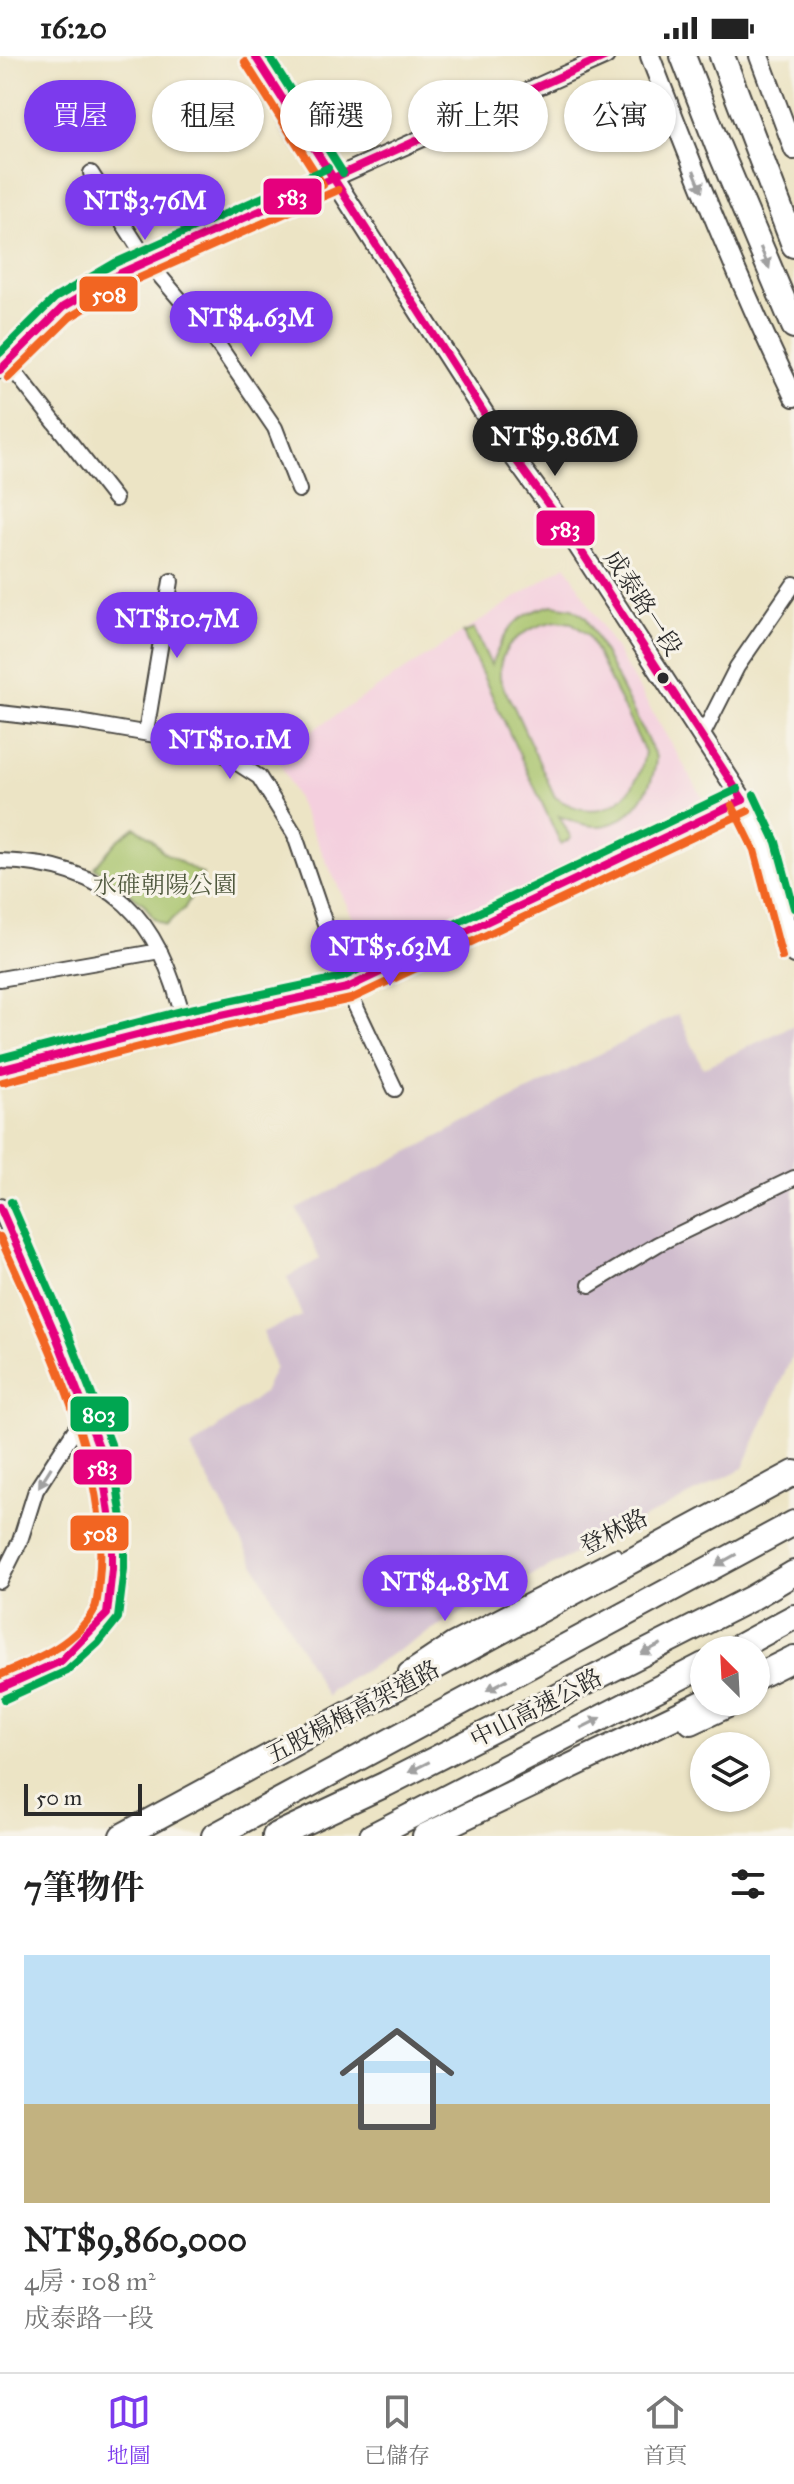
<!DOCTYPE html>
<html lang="zh-TW">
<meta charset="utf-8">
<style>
body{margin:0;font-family:"IM FELL Great Primer","Noto Serif TC",serif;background:#f2f2f2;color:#222;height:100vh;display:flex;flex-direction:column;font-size:30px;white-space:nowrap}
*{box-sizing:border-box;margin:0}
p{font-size:26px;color:#767676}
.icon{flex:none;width:44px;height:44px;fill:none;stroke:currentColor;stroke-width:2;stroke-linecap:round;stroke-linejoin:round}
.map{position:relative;height:1780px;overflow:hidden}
.sheet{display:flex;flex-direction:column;background:#fff;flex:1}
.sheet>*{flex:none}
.top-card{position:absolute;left:24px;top:24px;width:746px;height:72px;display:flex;gap:16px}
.needle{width:52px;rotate:336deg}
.buttons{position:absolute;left:690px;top:1580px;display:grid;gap:16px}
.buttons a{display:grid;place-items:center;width:80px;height:80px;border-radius:50%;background:#fff;box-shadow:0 2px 6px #0004;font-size:40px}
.scale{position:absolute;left:24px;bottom:20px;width:118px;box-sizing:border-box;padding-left:8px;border:4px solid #2b2b2b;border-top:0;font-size:22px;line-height:28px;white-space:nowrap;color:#2b2b2b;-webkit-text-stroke:6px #f7f3e8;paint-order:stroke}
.price{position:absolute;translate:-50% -68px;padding:0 18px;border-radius:28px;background:#7c3aed;color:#fff;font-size:26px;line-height:52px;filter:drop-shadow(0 2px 4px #0008)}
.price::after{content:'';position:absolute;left:50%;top:48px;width:24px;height:18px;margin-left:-12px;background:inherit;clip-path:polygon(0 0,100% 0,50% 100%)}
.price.active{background:#222;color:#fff}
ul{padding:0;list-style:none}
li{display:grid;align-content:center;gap:16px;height:424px;padding:0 24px}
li+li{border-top:2px solid #e0e0e0}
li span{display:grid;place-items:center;height:248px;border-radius:0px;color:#555}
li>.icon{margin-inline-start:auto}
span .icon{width:144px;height:144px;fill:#fffc;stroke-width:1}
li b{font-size:34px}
h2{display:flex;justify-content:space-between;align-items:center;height:96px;padding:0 24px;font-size:34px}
.chip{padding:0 28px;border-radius:36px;background:#fff;box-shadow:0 2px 6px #0004;font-size:28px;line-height:72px}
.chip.active{background:#7c3aed;color:#fff}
.status{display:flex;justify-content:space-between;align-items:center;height:56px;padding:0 40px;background:#fff;direction:ltr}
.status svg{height:22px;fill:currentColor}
.tab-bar{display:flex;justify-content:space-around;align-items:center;height:112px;border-top:2px solid #e0e0e0;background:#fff;font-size:22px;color:#767676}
.tab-bar a{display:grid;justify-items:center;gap:4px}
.tab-bar .active{color:#7c3aed}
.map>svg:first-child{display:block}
.built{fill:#f4cfde}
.industrial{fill:#d0bdce}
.green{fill:#a7c36a;stroke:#69774a;stroke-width:2;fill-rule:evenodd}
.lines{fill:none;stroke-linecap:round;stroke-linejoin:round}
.minor-casing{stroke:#484742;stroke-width:18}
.tertiary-casing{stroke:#484742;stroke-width:20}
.secondary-casing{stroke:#484742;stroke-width:22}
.motorway-casing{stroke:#484742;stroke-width:28}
.minor{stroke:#fff;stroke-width:14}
.tertiary{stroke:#fff;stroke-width:16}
.secondary{stroke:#fff;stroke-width:18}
.motorway{stroke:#fff;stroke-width:24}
.bus-1-casing{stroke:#f7f3e8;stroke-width:14}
.bus-2-casing{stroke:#f7f3e8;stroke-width:14}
.bus-3-casing{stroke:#f7f3e8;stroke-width:14}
.bus-1{stroke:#e5007d;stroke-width:8}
.bus-2{stroke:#f26522;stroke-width:8}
.bus-3{stroke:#00a651;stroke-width:8}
.oneway{fill:#a0a0a0}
.bus-dot{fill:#2b2b2b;stroke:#f7f3e8;stroke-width:3}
.labels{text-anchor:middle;stroke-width:6;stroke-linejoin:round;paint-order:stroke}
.street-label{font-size:24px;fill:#2b2b2b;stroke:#f7f3e8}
.park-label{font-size:24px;fill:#50593e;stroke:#f7f3e8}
.line-badge{stroke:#f7f3e8;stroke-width:3}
.badge-label{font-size:22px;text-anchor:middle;font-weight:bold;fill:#fff}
</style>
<div class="status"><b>16:20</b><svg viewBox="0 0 49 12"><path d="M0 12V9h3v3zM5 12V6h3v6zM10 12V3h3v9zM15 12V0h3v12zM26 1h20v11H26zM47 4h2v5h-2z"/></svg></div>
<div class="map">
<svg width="794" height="1780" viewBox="0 0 794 1780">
<rect width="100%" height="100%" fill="#f7f3e8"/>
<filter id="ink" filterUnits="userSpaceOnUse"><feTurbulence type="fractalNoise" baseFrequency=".0125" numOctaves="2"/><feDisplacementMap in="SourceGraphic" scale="16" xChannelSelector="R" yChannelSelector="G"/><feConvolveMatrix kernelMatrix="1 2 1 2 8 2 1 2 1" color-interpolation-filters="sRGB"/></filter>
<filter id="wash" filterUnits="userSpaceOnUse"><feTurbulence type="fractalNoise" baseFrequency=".006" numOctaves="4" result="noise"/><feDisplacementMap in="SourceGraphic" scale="32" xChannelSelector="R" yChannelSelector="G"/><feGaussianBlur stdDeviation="1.8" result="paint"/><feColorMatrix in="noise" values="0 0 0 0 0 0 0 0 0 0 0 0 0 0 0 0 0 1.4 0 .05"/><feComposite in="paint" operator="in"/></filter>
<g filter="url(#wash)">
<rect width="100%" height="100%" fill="#ece4c5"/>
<path class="built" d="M566 509 710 754 472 860 374 907 276 698Z"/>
<path class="industrial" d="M678 958 703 1012 794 969V1296L743 1412 482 1545 331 1634 327 1641 191 1392 263 1337 275 1311 263 1276 302 1260 287 1221 320 1203 297 1153Z"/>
<g class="green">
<path d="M553 549 572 552 586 561 656 701C655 731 630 771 595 770 583 770 570 764 559 760L571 782 561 788 463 577 474 573 491 609C506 574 513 559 553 549ZM557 565 572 567 588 579 645 696C637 745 599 771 555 741 541 711 527 680 513 649 509 641 501 630 500 621 497 587 529 570 557 565Z"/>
<path d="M135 771 151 782 163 796 203 819 184 853 166 869 154 863 144 848 94 811 117 785Z"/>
</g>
</g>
<g filter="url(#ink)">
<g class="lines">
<defs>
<g id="minor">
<path d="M91 117 148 206 217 287 275 372 299 434"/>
<path d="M8 307 115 443"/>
<path d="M0 657 79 666 208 688 259 721 294 777 347 932 395 1033"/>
<path d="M146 676 171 525"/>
<path d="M701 682 737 611 794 528"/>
<path d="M0 805C111 808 161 862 184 967"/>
<path d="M0 923 160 895"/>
<path d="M0 1014 184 967 347 932 743 744"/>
<path d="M590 1229 658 1188 794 1122"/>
<path d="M0 1525 20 1485 36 1434 87 1355"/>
<path d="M406 1615 451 1585 616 1500"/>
</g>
<g id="tertiary">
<path d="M0 314 63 251 121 217 606 0"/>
<path d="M0 1151 54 1275 99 1391 112 1477V1513L107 1558 89 1579 61 1605 0 1632"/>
</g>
<g id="secondary">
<path d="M255 0 500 382 574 484 743 744 765 790 794 898"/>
<path d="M650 0C694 115 740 230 794 341"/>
<path d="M759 0 794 94"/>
</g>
<g id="motorway">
<path d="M683 0 717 88 794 270"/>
<path d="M722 0 794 189"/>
<path d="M733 1594 794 1561"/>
<path d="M756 1621 794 1602"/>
<path d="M691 1666 734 1646"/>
<path d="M122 1780 794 1417"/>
<path d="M214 1780 794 1467"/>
<path d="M275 1780 386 1728 750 1543 794 1517"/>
<path d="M372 1780 704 1609"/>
<path d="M425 1780 705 1646"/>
</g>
</defs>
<use href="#minor" class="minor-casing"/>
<use href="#tertiary" class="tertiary-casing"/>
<use href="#secondary" class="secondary-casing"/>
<use href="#motorway" class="motorway-casing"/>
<use href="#minor" class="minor"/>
<use href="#tertiary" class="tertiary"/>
<use href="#secondary" class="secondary"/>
<use href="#motorway" class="motorway"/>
<defs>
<g id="bus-1">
<path d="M255 0 500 382 574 484 743 744"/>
<path d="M0 314 63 251 121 217 606 0"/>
<path d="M0 1014 184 967 347 932 743 744"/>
<path d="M0 1151 54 1275 99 1391 112 1477V1513L107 1558 61 1605 0 1632"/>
</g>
<g id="bus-2">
<path d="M245 6 323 129"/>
<path d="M8 322 70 261 126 228 338 134"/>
<path d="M732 749 754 794 782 901"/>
<path d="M3 1026 187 979 351 943 748 755"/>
<path d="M0 1181C45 1284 111 1409 99 1524 98 1533 98 1547 94 1554 75 1589 34 1604 0 1619"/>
</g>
<g id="bus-3">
<path d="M269 0 343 117"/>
<path d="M0 297 55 242 115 207 328 112"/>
<path d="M754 739 776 786 794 852"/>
<path d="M0 1002 181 955 343 921 738 733"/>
<path d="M5 1643 67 1615 98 1587 118 1562 124 1513V1476L111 1388 65 1270 11 1146"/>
</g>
</defs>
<use href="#bus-1" class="bus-1-casing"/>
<use href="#bus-2" class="bus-2-casing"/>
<use href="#bus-3" class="bus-3-casing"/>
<use href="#bus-1" class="bus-1"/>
<use href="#bus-2" class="bus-2"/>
<use href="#bus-3" class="bus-3"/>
</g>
<defs><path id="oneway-solid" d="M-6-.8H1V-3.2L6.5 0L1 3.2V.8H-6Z" transform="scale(2)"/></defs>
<g class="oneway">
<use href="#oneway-solid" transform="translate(698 125) rotate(68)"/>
<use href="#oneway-solid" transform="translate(765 202) rotate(67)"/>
<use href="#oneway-solid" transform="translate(45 1421) rotate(122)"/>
<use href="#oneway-solid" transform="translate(726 1504) rotate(151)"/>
<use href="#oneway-solid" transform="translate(651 1593) rotate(153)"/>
<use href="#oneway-solid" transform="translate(497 1629) rotate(152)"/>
<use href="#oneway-solid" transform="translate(591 1667) rotate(-27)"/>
<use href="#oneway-solid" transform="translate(419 1711) rotate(153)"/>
</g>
</g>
<circle class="bus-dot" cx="663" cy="622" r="7"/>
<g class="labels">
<g class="street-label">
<text transform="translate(643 547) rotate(57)" y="8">成泰路一段</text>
<text transform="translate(614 1476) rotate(-27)" y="8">登林路</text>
<text transform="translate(536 1652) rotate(-27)" y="8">中山高速公路</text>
<text transform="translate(353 1656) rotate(-28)" y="8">五股楊梅高架道路</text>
</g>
<g class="park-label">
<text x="165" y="837">水碓朝陽公園</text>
</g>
</g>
<g class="line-badge">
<rect x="262" y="121" width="61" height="39" rx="8" fill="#e5007d"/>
<rect x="78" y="219" width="61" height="38" rx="8" fill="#f26522"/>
<rect x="535" y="453" width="61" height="38" rx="8" fill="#e5007d"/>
<rect x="69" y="1339" width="61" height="38" rx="8" fill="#00a651"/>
<rect x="72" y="1392" width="61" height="38" rx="8" fill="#e5007d"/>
<rect x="69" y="1458" width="61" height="38" rx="8" fill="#f26522"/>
</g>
<g class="badge-label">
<text x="292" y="148">583</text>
<text x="109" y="246">508</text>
<text x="565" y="480">583</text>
<text x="99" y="1366">803</text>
<text x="102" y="1419">583</text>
<text x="100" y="1485">508</text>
</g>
</svg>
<div class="buttons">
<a><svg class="needle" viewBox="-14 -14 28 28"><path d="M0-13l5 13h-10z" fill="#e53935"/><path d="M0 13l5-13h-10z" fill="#767676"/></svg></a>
<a><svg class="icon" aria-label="layers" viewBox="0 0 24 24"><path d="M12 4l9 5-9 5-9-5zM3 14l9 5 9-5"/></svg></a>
</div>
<div class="scale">50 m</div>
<b class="price" style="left:145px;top:186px">NT$3.76M</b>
<b class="price" style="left:251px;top:303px">NT$4.63M</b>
<b class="price active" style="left:555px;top:422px">NT$9.86M</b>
<b class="price" style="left:177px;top:604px">NT$10.7M</b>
<b class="price" style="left:230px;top:725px">NT$10.1M</b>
<b class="price" style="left:390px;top:932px">NT$5.63M</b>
<b class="price" style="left:445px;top:1567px">NT$4.85M</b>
<div class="top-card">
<a class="chip active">買屋</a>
<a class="chip">租屋</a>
<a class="chip">篩選</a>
<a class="chip">新上架</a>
<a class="chip">公寓</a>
</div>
</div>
<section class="sheet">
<h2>7筆物件<svg class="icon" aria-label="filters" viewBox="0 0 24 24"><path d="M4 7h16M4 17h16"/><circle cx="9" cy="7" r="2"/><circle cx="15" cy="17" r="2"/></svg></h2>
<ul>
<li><span style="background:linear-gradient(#bfe0f5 60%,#c2b280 0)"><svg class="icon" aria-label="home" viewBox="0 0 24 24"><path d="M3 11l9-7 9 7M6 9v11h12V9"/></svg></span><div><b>NT$9,860,000</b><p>4房 · 108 m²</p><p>成泰路一段</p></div></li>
</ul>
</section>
<nav class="tab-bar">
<a class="active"><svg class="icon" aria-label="map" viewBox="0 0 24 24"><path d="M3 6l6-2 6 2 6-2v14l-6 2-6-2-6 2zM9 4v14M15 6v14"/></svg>地圖</a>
<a><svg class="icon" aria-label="saved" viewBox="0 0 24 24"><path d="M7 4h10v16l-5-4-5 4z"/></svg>已儲存</a>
<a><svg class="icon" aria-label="home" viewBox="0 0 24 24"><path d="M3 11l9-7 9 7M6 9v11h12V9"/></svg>首頁</a>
</nav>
